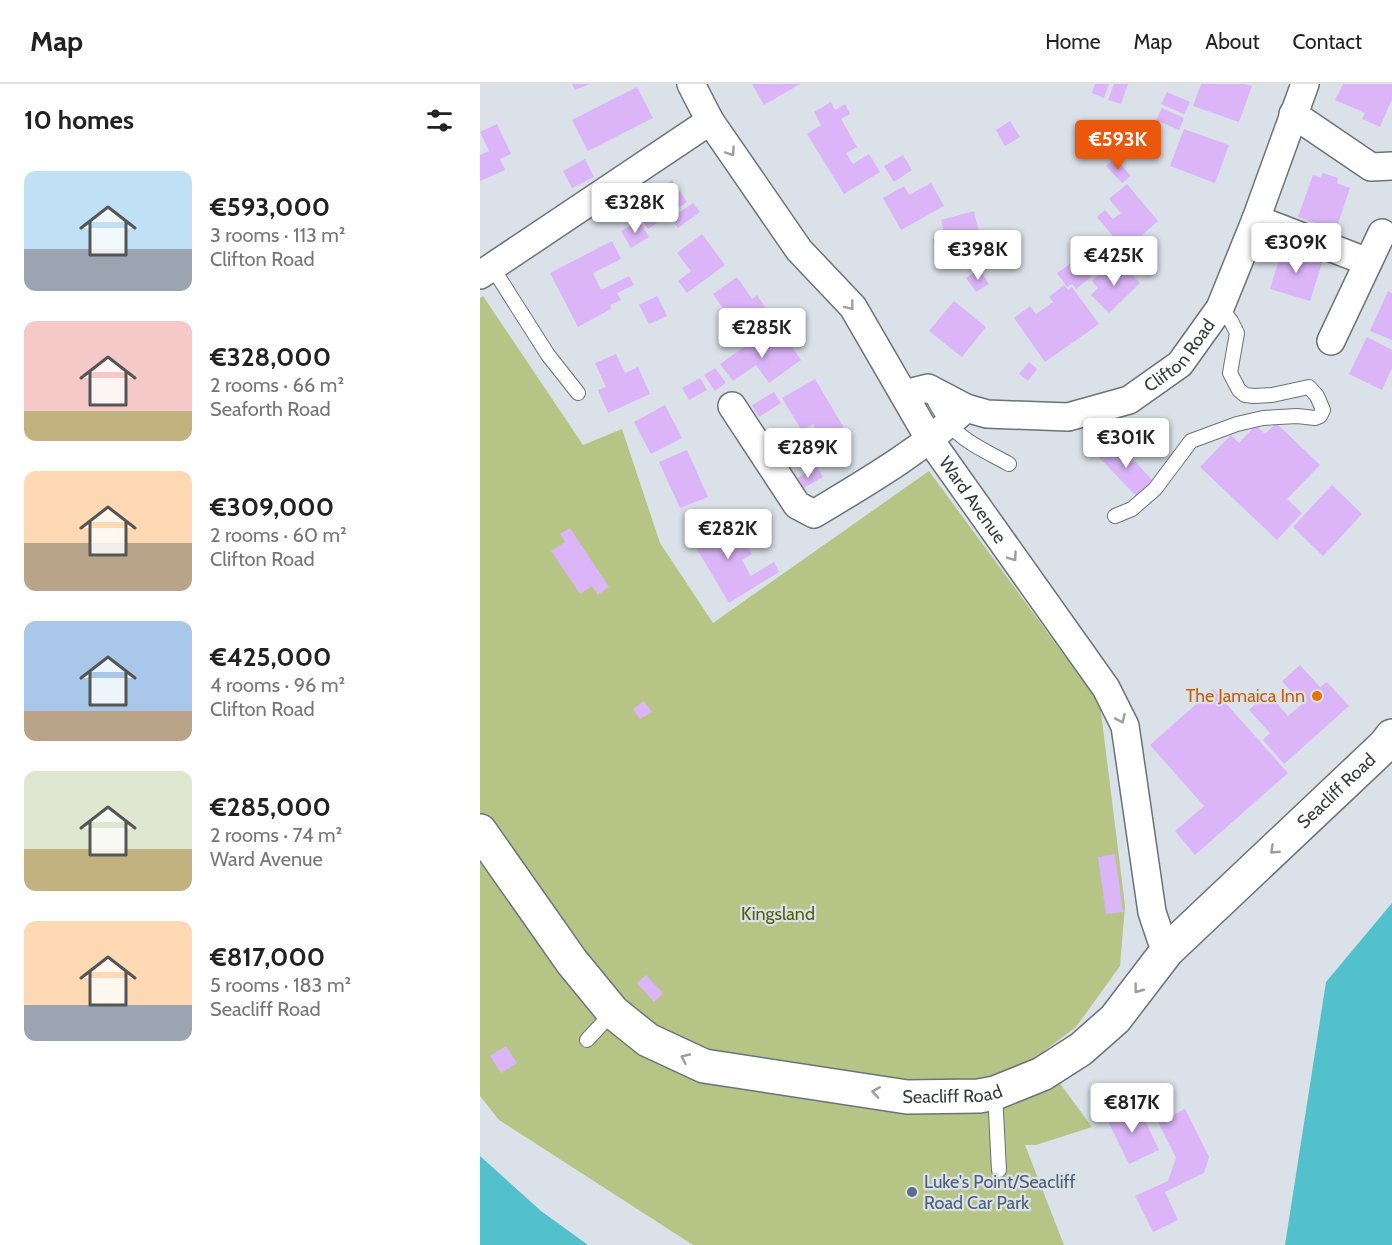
<!DOCTYPE html>
<meta charset="utf-8">
<style>
body{margin:0;font-family:Cabin,sans-serif;background:#f2f2f2;color:#222;height:100vh;display:flex;flex-direction:column;font-size:22px;white-space:nowrap}
*{box-sizing:border-box;margin:0}
p{font-size:20px;color:#767676}
.icon{flex:none;width:33px;height:33px;fill:none;stroke:currentColor;stroke-width:2;stroke-linecap:round;stroke-linejoin:round}
.map{position:relative;flex:1;overflow:hidden}
.drawer{display:flex;flex-direction:column;background:#fff;width:480px}
.drawer>*{flex:none}
.price{position:absolute;translate:-50% -51px;padding:0 14px;border-radius:6px;background:#fff;color:#222;font-size:20px;line-height:39px;filter:drop-shadow(0 2px 3px #0008)}
.price::after{content:'';position:absolute;left:50%;top:36px;width:18px;height:14px;margin-left:-9px;background:inherit;clip-path:polygon(0 0,100% 0,50% 100%)}
.price.current{background:#ea580c;color:#fff}
ul{padding:0;list-style:none}
li{display:flex;align-items:center;gap:18px;height:150px;padding:0 24px}
li span{display:grid;place-items:center;flex:none;width:168px;height:120px;border-radius:12px;color:#555}
li>.icon{margin-inline-start:auto}
span .icon{width:72px;height:72px;fill:#fffc;stroke-width:1}
li b{font-size:26px}
h2{display:flex;justify-content:space-between;align-items:center;height:72px;padding:0 24px;font-size:26px}
header{display:flex;align-items:center;gap:36px;box-sizing:border-box;height:84px;padding:0 30px;background:#fff;border-bottom:2px solid #e0e0e0}
header strong{font-size:28px}
nav{display:flex;gap:33px;margin-inline-start:auto;font-size:21px}
main{display:flex;flex:1;min-height:0}
.map>svg:first-child{display:block}
.green{fill:#b6c585}
.water{fill:#52c1cc}
.building{fill:#dbb5f8}
.lines{fill:none;stroke-linecap:round;stroke-linejoin:round}
.lane-casing{stroke:#6b7279;stroke-width:16}
.street-casing{stroke:#6b7279;stroke-width:30}
.secondary-casing{stroke:#6b7279;stroke-width:36}
.lane{stroke:#fff;stroke-width:14}
.street{stroke:#fff;stroke-width:27}
.secondary{stroke:#fff;stroke-width:33}
.oneway{stroke:#9c9e9f}
.food-dot{fill:#e8710a;stroke:#dae1e9;stroke-width:2}
.service-dot{fill:#5c6f8a;stroke:#dae1e9;stroke-width:2}
.labels{text-anchor:middle;stroke-width:4.5;stroke-linejoin:round;paint-order:stroke}
.street-label{font-size:18px;fill:#393c3f;stroke:#dae1e9}
.food-label{font-size:18px;fill:#c56008;stroke:#dae1e9;text-anchor:end}
.park-label{font-size:18px;fill:#525f05;stroke:#dae1e9}
.service-label{font-size:18px;fill:#4e5e75;stroke:#dae1e9;text-anchor:start}
</style>
<header>
<strong>Map</strong>
<nav><a>Home</a><a>Map</a><a>About</a><a>Contact</a></nav>
</header>
<main>
<section class="drawer">
<h2>10 homes<svg class="icon" aria-label="filters" viewBox="0 0 24 24"><path d="M4 7h16M4 17h16"/><circle cx="9" cy="7" r="2"/><circle cx="15" cy="17" r="2"/></svg></h2>
<ul>
<li><span style="background:linear-gradient(#bfe0f5 65%,#9aa5b1 0)"><svg class="icon" aria-label="home" viewBox="0 0 24 24"><path d="M3 11l9-7 9 7M6 9v11h12V9"/></svg></span><div><b>€593,000</b><p>3 rooms · 113 m²</p><p>Clifton Road</p></div></li>
<li><span style="background:linear-gradient(#f6c9c9 75%,#c2b280 0)"><svg class="icon" aria-label="home" viewBox="0 0 24 24"><path d="M3 11l9-7 9 7M6 9v11h12V9"/></svg></span><div><b>€328,000</b><p>2 rooms · 66 m²</p><p>Seaforth Road</p></div></li>
<li><span style="background:linear-gradient(#ffd9b3 60%,#b9a48a 0)"><svg class="icon" aria-label="home" viewBox="0 0 24 24"><path d="M3 11l9-7 9 7M6 9v11h12V9"/></svg></span><div><b>€309,000</b><p>2 rooms · 60 m²</p><p>Clifton Road</p></div></li>
<li><span style="background:linear-gradient(#a9c7e8 75%,#b9a48a 0)"><svg class="icon" aria-label="home" viewBox="0 0 24 24"><path d="M3 11l9-7 9 7M6 9v11h12V9"/></svg></span><div><b>€425,000</b><p>4 rooms · 96 m²</p><p>Clifton Road</p></div></li>
<li><span style="background:linear-gradient(#dfe7d0 65%,#c2b280 0)"><svg class="icon" aria-label="home" viewBox="0 0 24 24"><path d="M3 11l9-7 9 7M6 9v11h12V9"/></svg></span><div><b>€285,000</b><p>2 rooms · 74 m²</p><p>Ward Avenue</p></div></li>
<li><span style="background:linear-gradient(#ffd9b3 70%,#9aa5b1 0)"><svg class="icon" aria-label="home" viewBox="0 0 24 24"><path d="M3 11l9-7 9 7M6 9v11h12V9"/></svg></span><div><b>€817,000</b><p>5 rooms · 183 m²</p><p>Seacliff Road</p></div></li>
</ul>
</section>
<div class="map">
<svg width="912" height="1161" viewBox="0 0 912 1161">
<rect width="100%" height="100%" fill="#dae1e9"/>
<path class="green" d="M3 212 103 361 142 345 180 459 233 539 449 387 620 620 645 822 640 882 596 943 564 967 581 1001 612 1043 556 1061H545L584 1161H213L19 1036 0 1012V214Z"/>
<g class="water">
<path d="M912 819V1161H805L846 898Z"/>
<path d="M0 1072 61 1127 108 1161H0Z"/>
</g>
<g class="building">
<path d="M92 0H110L95 6Z"/>
<path d="M272 0H320L284 21Z"/>
<path d="M615 0H629L624 14 612 9Z"/>
<path d="M634 0H648L641 20 628 16Z"/>
<path d="M721 0H765L772 2 759 38 713 22Z"/>
<path d="M863 0H912V15L900 43 882 35 885 29 855 16Z"/>
<path d="M157 3 173 34 108 67 92 36Z"/>
<path d="M687 8 710 18 704 30 681 20Z"/>
<path d="M351 18 355 26 365 20 370 30 361 35 377 63 366 69 373 80 389 70 400 88 364 110 327 50 341 41 334 28Z"/>
<path d="M682 24 704 34 699 46 676 36Z"/>
<path d="M530 37 540 53 525 62 516 46Z"/>
<path d="M17 40 31 70 20 75 25 86 0 97V71L9 67 0 48Z"/>
<path d="M704 45 749 61 735 99 690 82Z"/>
<path d="M423 71 432 86 414 98 404 82Z"/>
<path d="M635 74 651 92 642 99 626 82Z"/>
<path d="M105 75 114 93 92 104 83 87Z"/>
<path d="M843 89 858 94 857 99 870 104 856 146 818 133 833 91 841 94Z"/>
<path d="M192 96 207 118 168 145 153 122Z"/>
<path d="M451 99 464 122 421 146 403 114 424 102 429 111Z"/>
<path d="M647 100 678 137 645 166 617 133 625 126 633 135 641 129 629 115Z"/>
<path d="M213 119 220 128 198 144 191 134Z"/>
<path d="M494 127 499 148 489 151 494 167 459 176 453 155 465 152 461 136Z"/>
<path d="M159 137 169 153 151 164 141 147Z"/>
<path d="M222 150 245 181 207 209 198 197 211 187 197 169Z"/>
<path d="M132 157 141 175 113 189 121 206 149 192 154 201 137 209 141 216 130 221 131 225 98 243 70 189Z"/>
<path d="M803 163 843 176 830 217 790 205Z"/>
<path d="M597 175 611 193 596 205 592 200 587 203 577 189Z"/>
<path d="M630 180 636 186 641 180 660 199 629 229 611 211 618 204 612 197Z"/>
<path d="M499 185 509 200 496 208 486 194Z"/>
<path d="M257 193 272 215 277 211 287 226 258 246 233 210Z"/>
<path d="M584 201 588 206 592 203 619 240 565 278 534 234 550 222 556 230 573 218 569 213Z"/>
<path d="M908 207 912 209V256L890 247Z"/>
<path d="M177 212 187 232 169 240 159 221Z"/>
<path d="M474 217 506 243 482 273 449 247Z"/>
<path d="M283 250 292 262 305 253 321 276 289 299 276 281 253 297 240 280Z"/>
<path d="M887 253 912 266V284L902 306 869 290Z"/>
<path d="M136 270 145 289 158 283 170 310 128 329 118 306 126 303 115 279Z"/>
<path d="M549 278 557 285 548 297 539 290Z"/>
<path d="M235 284 246 299 235 307 224 291Z"/>
<path d="M220 294 227 306 209 316 202 304Z"/>
<path d="M335 295 371 356 345 372 337 359 343 356 333 340 322 347 302 314Z"/>
<path d="M294 308 301 319 279 333 272 321Z"/>
<path d="M185 321 202 354 171 370 154 338Z"/>
<path d="M796 339 840 381 807 415 822 429 797 456 720 383 751 351 759 359 776 341 785 350Z"/>
<path d="M634 355 675 399 658 414 617 371Z"/>
<path d="M207 366 228 413 200 424 179 378Z"/>
<path d="M337 383 343 393 320 406 314 396Z"/>
<path d="M852 401 882 430 843 472 813 443Z"/>
<path d="M235 433 248 455H263L272 470 262 476 271 492 294 478 299 488 249 519 208 450Z"/>
<path d="M90 444 129 503 118 511 112 502 100 510 71 467 85 458 80 450Z"/>
<path d="M820 581 840 603 847 598 869 622 804 680 783 656 790 649 769 626 788 609 808 632 822 620 802 597Z"/>
<path d="M733 605 808 689 715 771 695 747 724 722 670 661Z"/>
<path d="M164 617 172 628 160 635 153 625Z"/>
<path d="M635 770 643 828 626 830 618 773Z"/>
<path d="M166 891 183 909 174 918 157 899Z"/>
<path d="M26 962 37 979 21 989 10 972Z"/>
<path d="M686 1019 689 1025 679 1029 676 1023Z"/>
<path d="M658 1022 679 1066 649 1080 625 1031 637 1026 639 1031Z"/>
<path d="M705 1025 729 1073 724 1089 685 1108 698 1136 673 1148 655 1112 688 1097 696 1074 678 1038Z"/>
</g>
<g class="lines">
<defs>
<g id="lane">
<path d="M12 183 68 271 98 309"/>
<path d="M450 308C472 354 487 357 529 380"/>
<path d="M635 432 652 425 675 405 711 357 757 340 783 334 817 332 835 334 840 332 843 326 837 312 829 303 792 311 774 312 765 311 759 306 750 289 757 249 751 237 740 224"/>
<path d="M107 956 133 928"/>
<path d="M515 1009 519 1086"/>
</g>
<g id="street">
<path id="s1" d="M211 0 230 37 319 166 373 223 450 356 626 604 645 642 672 828 681 855 687 867"/>
<path d="M813 30 891 83 912 82"/>
<path d="M776 135 888 178"/>
<path d="M0 191 230 37"/>
<path d="M851 257 902 149"/>
<path id="s2" d="M424 310 448 304 486 324 507 330 588 333 649 316 700 280 740 224 776 135 825 0"/>
<path d="M252 322 317 421 334 430C387 398 441 367 486 324"/>
</g>
<g id="secondary">
<path id="s3" d="M0 747 92 878 133 928 168 956 224 982 427 1013 499 1012 515 1009 562 990 601 965 635 935 687 867 905 661 912 652"/>
</g>
</defs>
<use href="#lane" class="lane-casing"/>
<use href="#street" class="street-casing"/>
<use href="#secondary" class="secondary-casing"/>
<use href="#lane" class="lane"/>
<use href="#street" class="street"/>
<use href="#secondary" class="secondary"/>
</g>
<defs><path id="oneway-chevron" d="M-2-3.5L2.5 0L-2 3.5" fill="none" stroke-width="1.6" stroke-linecap="round" stroke-linejoin="round" transform="scale(1.5)"/></defs>
<g class="oneway">
<use href="#oneway-chevron" transform="translate(251 68) rotate(56)"/>
<use href="#oneway-chevron" transform="translate(370 222) rotate(52)"/>
<use href="#oneway-chevron" transform="translate(533 473) rotate(55)"/>
<use href="#oneway-chevron" transform="translate(641 635) rotate(66)"/>
<use href="#oneway-chevron" transform="translate(794 766) rotate(137)"/>
<use href="#oneway-chevron" transform="translate(658 905) rotate(127)"/>
<use href="#oneway-chevron" transform="translate(205 974) rotate(-155)"/>
<use href="#oneway-chevron" transform="translate(396 1008) rotate(-171)"/>
</g>
<circle class="food-dot" cx="837" cy="612" r="6"/>
<circle class="service-dot" cx="432" cy="1108" r="6"/>
<g class="labels">
<g class="street-label">
<text dy="6" stroke="none"><textPath href="#s2" startOffset="302">Clifton Road</textPath></text>
<text dy="6" stroke="none"><textPath href="#s1" startOffset="504">Ward Avenue</textPath></text>
<text dy="6" stroke="none"><textPath href="#s3" startOffset="1086">Seacliff Road</textPath></text>
<text dy="6" stroke="none"><textPath href="#s3" startOffset="582">Seacliff Road</textPath></text>
</g>
<g class="food-label">
<text x="825" y="618">The Jamaica Inn</text>
</g>
<g class="park-label">
<text x="298" y="836">Kingsland</text>
</g>
<g class="service-label">
<text x="444" y="1104">Luke's Point/Seacliff<tspan x="444" dy="21">Road Car Park</tspan></text>
</g>
</g>
</svg>
<b class="price current" style="left:638px;top:87px">€593K</b>
<b class="price" style="left:155px;top:150px">€328K</b>
<b class="price" style="left:816px;top:190px">€309K</b>
<b class="price" style="left:498px;top:197px">€398K</b>
<b class="price" style="left:634px;top:203px">€425K</b>
<b class="price" style="left:282px;top:275px">€285K</b>
<b class="price" style="left:646px;top:385px">€301K</b>
<b class="price" style="left:328px;top:395px">€289K</b>
<b class="price" style="left:248px;top:476px">€282K</b>
<b class="price" style="left:652px;top:1050px">€817K</b>
</div>
</main>
